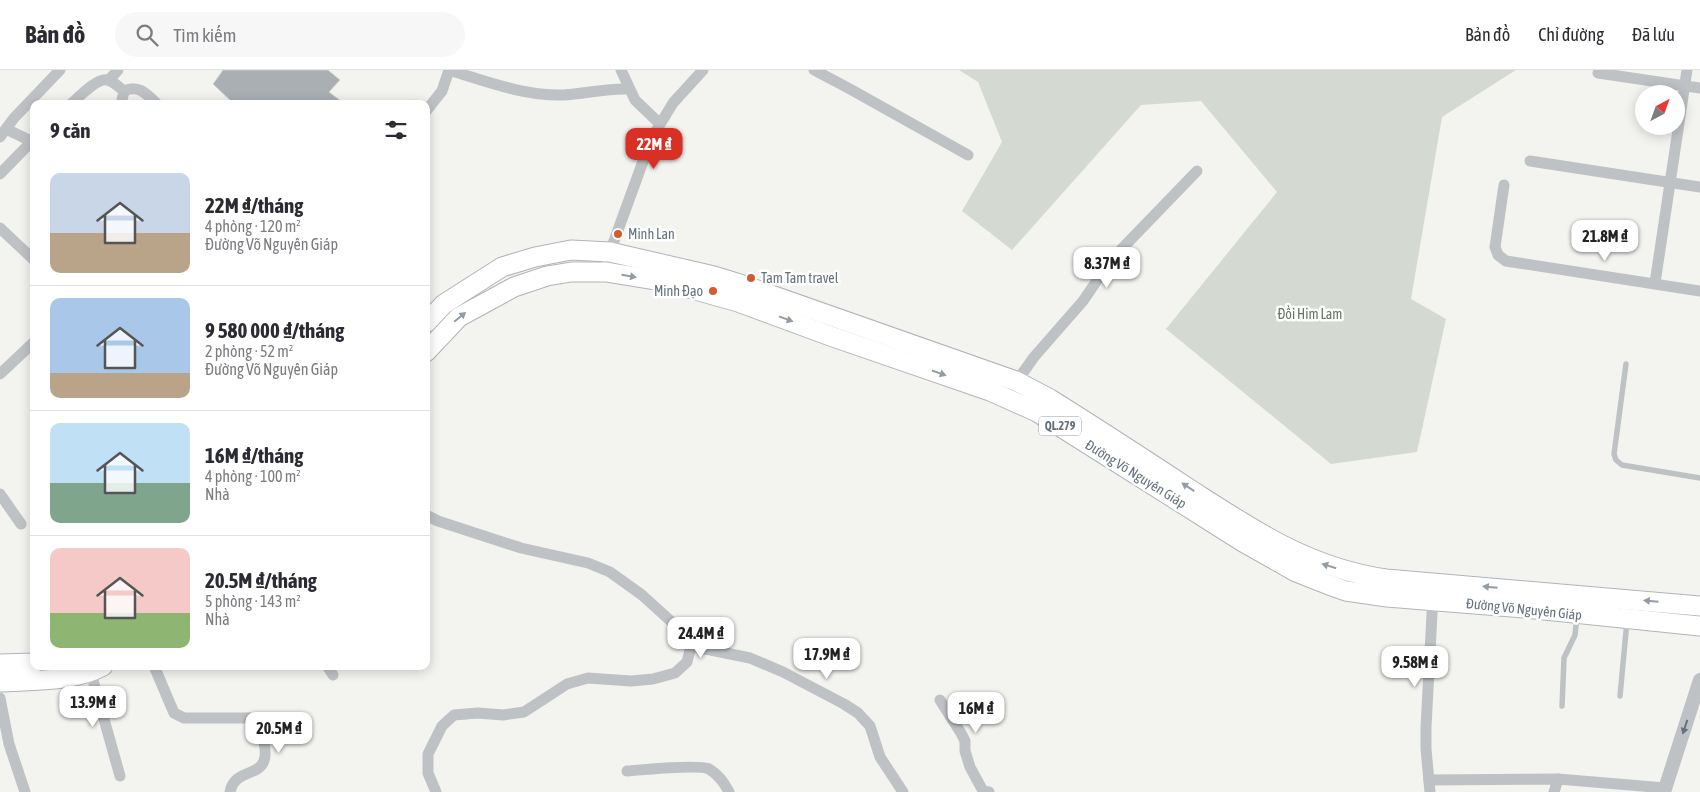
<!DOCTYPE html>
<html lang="vi">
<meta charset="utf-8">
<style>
body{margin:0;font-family:"Asap Condensed",sans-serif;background:#f7f7f7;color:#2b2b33;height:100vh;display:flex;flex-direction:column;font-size:19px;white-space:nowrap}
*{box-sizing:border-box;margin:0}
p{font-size:16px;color:#7c7c81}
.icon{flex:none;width:28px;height:28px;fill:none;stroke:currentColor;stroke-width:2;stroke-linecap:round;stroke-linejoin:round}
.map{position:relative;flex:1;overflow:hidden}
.drawer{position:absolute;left:30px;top:30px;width:400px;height:570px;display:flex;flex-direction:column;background:#fff;border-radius:10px;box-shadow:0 2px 12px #0003}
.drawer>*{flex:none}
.needle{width:32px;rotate:41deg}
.buttons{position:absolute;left:1635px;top:15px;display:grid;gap:10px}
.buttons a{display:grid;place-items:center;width:50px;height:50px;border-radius:50%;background:#fff;box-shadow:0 2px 12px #0003;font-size:25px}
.price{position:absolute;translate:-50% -42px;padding:0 11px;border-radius:10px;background:#fff;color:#222;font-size:16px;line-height:32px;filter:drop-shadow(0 1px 2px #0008)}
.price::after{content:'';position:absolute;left:50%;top:30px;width:15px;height:11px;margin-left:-8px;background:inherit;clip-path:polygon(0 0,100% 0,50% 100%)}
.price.current{background:#d93025;color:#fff}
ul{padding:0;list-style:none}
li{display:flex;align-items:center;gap:15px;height:125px;padding:0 20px}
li+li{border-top:1px solid #e1e1e2}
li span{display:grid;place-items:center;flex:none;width:140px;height:100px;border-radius:10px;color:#555}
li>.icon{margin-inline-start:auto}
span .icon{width:60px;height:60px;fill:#fffc;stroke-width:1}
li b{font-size:21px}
h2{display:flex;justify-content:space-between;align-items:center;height:60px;padding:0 20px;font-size:21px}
header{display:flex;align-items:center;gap:30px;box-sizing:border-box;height:70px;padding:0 25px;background:#fff;border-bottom:1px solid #e1e1e2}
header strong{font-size:24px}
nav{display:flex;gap:28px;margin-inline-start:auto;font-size:18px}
.search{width:350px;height:45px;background:#f7f7f7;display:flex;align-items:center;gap:12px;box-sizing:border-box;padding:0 18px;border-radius:28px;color:#7c7c81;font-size:19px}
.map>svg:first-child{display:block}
.green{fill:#d4dad1}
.building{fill:#a9afb3;stroke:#d4d4d2}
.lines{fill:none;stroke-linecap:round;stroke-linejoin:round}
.trunk-casing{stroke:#b1b4b7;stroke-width:21}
.service{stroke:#bfc2c5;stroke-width:5.5}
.minor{stroke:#bfc2c5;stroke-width:11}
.tertiary{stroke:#bfc2c5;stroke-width:14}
.trunk{stroke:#fff;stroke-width:19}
.oneway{fill:#939ca5}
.oneway2{fill:#65727e}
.poi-dot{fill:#d45b2f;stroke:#fff;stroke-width:2}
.labels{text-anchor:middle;stroke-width:5;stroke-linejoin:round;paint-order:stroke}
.shield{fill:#fff;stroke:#939ca5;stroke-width:1}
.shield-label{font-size:12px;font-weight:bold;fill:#65727e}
.poi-label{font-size:14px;fill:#65727e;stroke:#fff;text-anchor:start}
.park-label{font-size:14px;fill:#667663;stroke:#fff}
.street-label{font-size:14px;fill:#65727e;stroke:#fff}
</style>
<header>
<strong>Bản đồ</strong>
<div class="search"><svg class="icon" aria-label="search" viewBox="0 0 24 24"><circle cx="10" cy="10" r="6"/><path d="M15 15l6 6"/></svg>Tìm kiếm</div>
<nav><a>Bản đồ</a><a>Chỉ đường</a><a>Đã lưu</a></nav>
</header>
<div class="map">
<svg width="1700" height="722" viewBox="0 0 1700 722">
<rect width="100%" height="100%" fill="#f3f3f0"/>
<path class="green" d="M959 0H1516L1442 47 1411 229 1446 249 1417 382 1331 394 1166 259 1277 122 1201 31 1141 35 1012 180 962 141 1002 72 978 12Z"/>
<path class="building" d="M223 0H328L340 10 329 22 345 34H234L213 14Z"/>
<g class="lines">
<defs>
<g id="trunk">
<path d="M426 253 444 234 502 197 535 187 571 180 610 182 714 206 740 214 1016 311 1050 329C1098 359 1144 389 1191 420 1255 461 1309 498 1386 509L1700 536"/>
<path d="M426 282 459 247 514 217 547 206 571 202H606L667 212 738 232 833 267 990 321 1037 342 1243 472 1296 502 1329 515 1346 521 1387 527 1524 538 1700 556"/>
<path d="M0 594 34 593"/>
<path d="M0 612C33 610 73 612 103 596"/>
</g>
</defs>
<use href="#trunk" class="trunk-casing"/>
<g class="service">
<path d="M1626 294 1614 384 1616 390 1622 395 1700 408"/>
<path d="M1620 626 1627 551"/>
<path d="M1562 636 1564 588 1575 565 1577 546"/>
</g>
<g class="minor">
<path d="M449 0C485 11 524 26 563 25 585 24 606 18 629 19"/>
<path d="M621 0 635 30 660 54"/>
<path d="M814 0 850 19 968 85"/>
<path d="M1598 3 1700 18"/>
<path d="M109 10 118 0"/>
<path d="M124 21C138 14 147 24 157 34"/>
<path d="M71 34C79 27 97 8 107 10 113 11 119 17 124 21"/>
<path d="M123 34 122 30 124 21"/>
<path d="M426 41 442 21 449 0"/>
<path d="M6 59 31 71"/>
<path d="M0 67 14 48 60 0"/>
<path d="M1530 91 1700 117"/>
<path d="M0 104 34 69"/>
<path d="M1504 115 1495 177 1498 185 1506 191 1700 221"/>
<path d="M0 158 34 190"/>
<path d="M606 202 610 182 645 86 656 61 673 33 703 0"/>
<path d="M1655 213 1687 0"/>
<path d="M0 304 34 272"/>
<path d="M1005 328 1034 287 1083 231 1111 190 1197 101"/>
<path d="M0 424 21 454"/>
<path d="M426 445 438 451 521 478 588 493 610 502 642 525 685 564 691 576 687 592 675 603 653 609 631 611 588 608 567 614 524 642 503 645 478 643 454 645 442 656 428 684V703L436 722"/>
<path d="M691 576 750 588 783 602 844 634 858 643 870 656 880 687 903 722"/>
<path d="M154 596 174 643 184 648H250L258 653C283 718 236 690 230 722"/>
<path d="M327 596 333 605"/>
<path d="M91 603 120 706"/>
<path d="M0 628 9 674 25 722"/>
<path d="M940 630 961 663 965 671V681L970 697 983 721 989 722"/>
<path d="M627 701C640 700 699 694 709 699 719 705 724 712 729 722"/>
<path d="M1429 710 1558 709 1665 718"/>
<path d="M1430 722 1426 679V657L1433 525"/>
<path d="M1554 722 1558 709"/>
</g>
<path class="tertiary" d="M1664 722 1700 610"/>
<use href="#trunk" class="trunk"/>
</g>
<defs><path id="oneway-solid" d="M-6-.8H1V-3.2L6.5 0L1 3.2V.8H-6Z" transform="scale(1.25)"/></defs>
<g class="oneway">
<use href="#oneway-solid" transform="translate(629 206) rotate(10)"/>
<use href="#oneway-solid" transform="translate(460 247) rotate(-39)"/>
<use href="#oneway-solid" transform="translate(786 249) rotate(20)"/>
<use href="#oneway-solid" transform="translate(939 303) rotate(19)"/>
<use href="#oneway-solid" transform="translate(1188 417) rotate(-147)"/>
<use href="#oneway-solid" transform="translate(1329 496) rotate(-162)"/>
<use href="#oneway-solid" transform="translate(1490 517) rotate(-175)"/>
<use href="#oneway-solid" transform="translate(1651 531) rotate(-175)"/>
</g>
<use class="oneway2" href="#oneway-solid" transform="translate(1685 657) rotate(108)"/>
<g class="poi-dot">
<circle cx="618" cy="164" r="5"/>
<circle cx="751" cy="208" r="5"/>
<circle cx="713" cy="221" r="5"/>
</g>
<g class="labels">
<rect class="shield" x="1039" y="346.5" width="42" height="19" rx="4"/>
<g class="shield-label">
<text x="1060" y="360">QL.279</text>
</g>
<g class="poi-label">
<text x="628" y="169">Minh Lan</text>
<text x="761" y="213">Tam Tam travel</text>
<text x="703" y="226" text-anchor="end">Minh Đạo</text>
</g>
<g class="park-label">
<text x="1310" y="249">Đồi Him Lam</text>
</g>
<g class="street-label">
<text transform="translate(1136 404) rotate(32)" y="5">Đường Võ Nguyên Giáp</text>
<text transform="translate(1524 539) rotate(6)" y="5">Đường Võ Nguyên Giáp</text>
</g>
</g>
</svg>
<div class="buttons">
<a><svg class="needle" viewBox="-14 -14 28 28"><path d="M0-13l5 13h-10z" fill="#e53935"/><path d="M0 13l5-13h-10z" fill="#7c7c81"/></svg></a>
</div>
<b class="price current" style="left:654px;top:100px">22M ₫</b>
<b class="price" style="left:1605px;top:192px">21.8M ₫</b>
<b class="price" style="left:1107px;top:219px">8.37M ₫</b>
<b class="price" style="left:701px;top:589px">24.4M ₫</b>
<b class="price" style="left:827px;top:610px">17.9M ₫</b>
<b class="price" style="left:1415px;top:618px">9.58M ₫</b>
<b class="price" style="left:93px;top:658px">13.9M ₫</b>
<b class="price" style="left:976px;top:664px">16M ₫</b>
<b class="price" style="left:279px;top:684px">20.5M ₫</b>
<section class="drawer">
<h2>9 căn<svg class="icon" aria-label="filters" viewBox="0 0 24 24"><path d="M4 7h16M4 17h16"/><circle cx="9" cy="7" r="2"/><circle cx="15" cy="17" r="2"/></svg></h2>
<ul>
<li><span style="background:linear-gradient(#c9d6e8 60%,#b9a48a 0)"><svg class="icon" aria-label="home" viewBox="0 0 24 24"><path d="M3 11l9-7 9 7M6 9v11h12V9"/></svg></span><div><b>22M ₫/tháng</b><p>4 phòng · 120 m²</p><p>Đường Võ Nguyên Giáp</p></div></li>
<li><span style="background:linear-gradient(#a9c7e8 75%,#b9a48a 0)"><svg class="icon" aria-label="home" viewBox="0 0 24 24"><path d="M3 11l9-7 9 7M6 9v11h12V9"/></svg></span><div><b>9 580 000 ₫/tháng</b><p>2 phòng · 52 m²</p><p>Đường Võ Nguyên Giáp</p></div></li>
<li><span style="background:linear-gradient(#bfe0f5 60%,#7fa58c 0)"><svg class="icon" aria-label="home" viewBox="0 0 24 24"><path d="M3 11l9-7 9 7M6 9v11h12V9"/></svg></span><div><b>16M ₫/tháng</b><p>4 phòng · 100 m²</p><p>Nhà</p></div></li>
<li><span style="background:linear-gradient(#f6c9c9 65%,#8fb573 0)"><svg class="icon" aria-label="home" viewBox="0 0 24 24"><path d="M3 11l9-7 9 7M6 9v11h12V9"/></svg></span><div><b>20.5M ₫/tháng</b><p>5 phòng · 143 m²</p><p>Nhà</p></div></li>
</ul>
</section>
</div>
